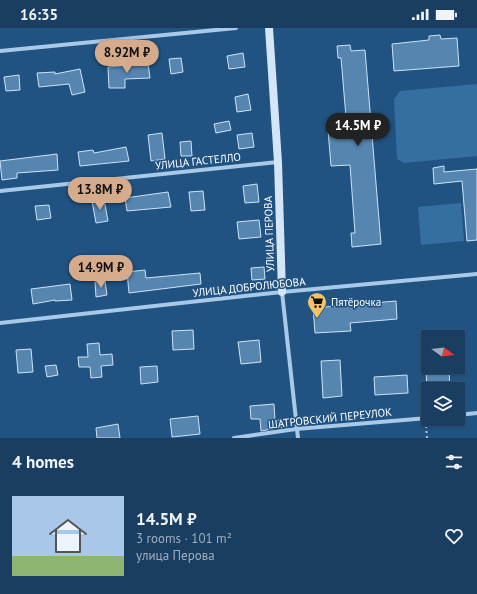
<!DOCTYPE html>
<meta charset="utf-8">
<style>
body{margin:0;font-family:"PT Sans",sans-serif;background:#26496b;color:#f1f3f6;height:100vh;display:flex;flex-direction:column;font-size:15px;white-space:nowrap}
*{box-sizing:border-box;margin:0}
p{font-size:13px;color:#9faebe}
.icon{flex:none;width:22px;height:22px;fill:none;stroke:currentColor;stroke-width:2;stroke-linecap:round;stroke-linejoin:round}
.map{position:relative;height:410px;overflow:hidden}
.drawer{display:flex;flex-direction:column;background:#193e62;flex:1}
.drawer>*{flex:none}
.needle{width:26px;rotate:105deg}
.controls{position:absolute;left:421px;top:302px;display:grid;gap:8px}
.controls a{display:grid;place-items:center;width:44px;height:44px;border-radius:0px;background:#193e62;box-shadow:0 1px 3px #0004,0 0 0 1px #375777;font-size:20px}
.price{position:absolute;translate:-50% -34px;padding:0 9px;border-radius:14px;background:#d6ab8b;color:#111;font-size:13px;line-height:26px;filter:drop-shadow(0 1px 2px #0008)}
.price::after{content:'';position:absolute;left:50%;top:24px;width:12px;height:9px;margin-left:-6px;background:inherit;clip-path:polygon(0 0,100% 0,50% 100%)}
.price.current{background:#222;color:#fff}
ul{padding:0;list-style:none}
li{display:flex;align-items:center;gap:12px;height:100px;padding:0 12px}
li+li{border-top:1px solid #375777}
li span{display:grid;place-items:center;flex:none;width:112px;height:80px;border-radius:0px;color:#555}
li>.icon{margin-inline-start:auto}
span .icon{width:48px;height:48px;fill:#fffc;stroke-width:1}
li b{font-size:17px}
h2{display:flex;justify-content:space-between;align-items:center;height:48px;padding:0 12px;font-size:17px}
.status{display:flex;justify-content:space-between;align-items:center;height:28px;padding:0 20px;background:#193e62;direction:ltr}
.status svg{height:11px;fill:currentColor}
.map>svg:first-child{display:block}
.green{fill:#356ea0}
.building{fill:#5686b0;stroke:#cce3f6}
.lines{fill:none;stroke-linecap:round;stroke-linejoin:round}
.path{stroke:#a8cae8;stroke-width:2;stroke-dasharray:2 3;stroke-linecap:butt}
.street{stroke:#a8cae8;stroke-width:4}
.secondary{stroke:#d3e5f7;stroke-width:8}
.labels{text-anchor:middle;stroke-width:3;stroke-linejoin:round;paint-order:stroke}
.street-label{font-size:11px;fill:#fff;stroke:#215382}
.poi-label{font-size:11px;fill:#fff;stroke:#215382;text-anchor:start}
</style>
<div class="status"><b>16:35</b><svg viewBox="0 0 49 12"><path d="M0 12V9h3v3zM5 12V6h3v6zM10 12V3h3v9zM15 12V0h3v12zM26 1h20v11H26zM47 4h2v5h-2z"/></svg></div>
<div class="map">
<svg width="477" height="410" viewBox="0 0 477 410">
<rect width="100%" height="100%" fill="#215382"/>
<g class="green">
<path d="M477 56V128L404 135 397 131 394 71 400 63Z"/>
<path d="M461 175 464 213 421 217 418 179Z"/>
</g>
<g class="building">
<path d="M440 7 441 11 457 10 459 38 394 43 392 16 429 12V8Z"/>
<path d="M350 17 351 23 365 22 381 216 352 219 351 205H355L350 137 331 138 328 102 347 101 341 30H338L337 18Z"/>
<path d="M243 25 245 39 229 41 227 28Z"/>
<path d="M181 30 183 44 171 46 169 31Z"/>
<path d="M148 35 150 50 125 51V60H109L108 39Z"/>
<path d="M80 41 85 64 72 67 69 56 39 59 37 45 55 44V46Z"/>
<path d="M19 47 20 62 6 63 4 49Z"/>
<path d="M248 66 251 82 237 84 235 69Z"/>
<path d="M229 93 231 102 216 105 214 96Z"/>
<path d="M162 105 165 131 151 133 148 107Z"/>
<path d="M252 105 254 119 239 121 237 107Z"/>
<path d="M191 113 192 128H181L180 114Z"/>
<path d="M126 119 129 133 80 138 78 124 93 122 94 125Z"/>
<path d="M57 126 58 142 17 145V150L2 152 0 133Z"/>
<path d="M444 138V144L477 141V212L467 213 462 153 434 156 433 140Z"/>
<path d="M257 156 259 174 245 175 243 158Z"/>
<path d="M203 163 205 182 191 183 189 164Z"/>
<path d="M168 164 171 179 127 183 125 170Z"/>
<path d="M104 171 108 193 96 195 92 173Z"/>
<path d="M49 177 51 190 37 192 35 178Z"/>
<path d="M259 192 261 209 239 211 237 194Z"/>
<path d="M264 239 265 251 252 252 251 240Z"/>
<path d="M145 242 146 250 200 245 201 256 129 265 127 244Z"/>
<path d="M105 253 107 267 96 269 95 254Z"/>
<path d="M70 256 72 272 55 273V272L33 276 31 261Z"/>
<path d="M396 273 397 291 350 295 351 303 315 305 313 280Z"/>
<path d="M193 302 194 321 173 322 172 303Z"/>
<path d="M259 312 261 334 241 336 238 314Z"/>
<path d="M99 315 100 327 112 326 113 337 101 338 102 349 91 350 90 339H79L78 329H88L87 316Z"/>
<path d="M31 321 33 344 18 345 16 322Z"/>
<path d="M340 332 342 368 323 370 321 333Z"/>
<path d="M56 337 58 347 47 349 45 338Z"/>
<path d="M157 338 158 354 141 356 140 339Z"/>
<path d="M449 342 450 361H427L426 343Z"/>
<path d="M407 347 408 365 375 367 374 349Z"/>
<path d="M274 376 275 392H282L283 399 261 403 260 391H251L250 378Z"/>
<path d="M198 388 200 406 172 409 170 391Z"/>
<path d="M118 396 120 410H97L96 400Z"/>
</g>
<g class="lines">
<path class="path" d="M426 398 427 410"/>
<g class="street">
<path d="M0 23 236 0"/>
<path d="M0 163 278 134"/>
<path d="M282 264 298 410"/>
<path d="M0 295 282 264 477 246"/>
<path d="M458 387 477 385"/>
<path d="M234 410 296 401 428 390"/>
</g>
<path class="secondary" d="M269 0 278 134 282 264"/>
</g>
<defs>
<symbol id="supermarket-pin" viewBox="-11 -11 22 30"><path d="M0 17L-7.5 6A9.5 9.5 0 1 1 7.5 6Z" fill="#f5c26a" stroke="#215382"/><path d="M-6-5.5h2.5l.6 2H6L4.5 2H-2.5L-4.4-4H-6ZM-1.5 3.2a1.3 1.3 0 1 0 .1 0ZM3 3.2a1.3 1.3 0 1 0 .1 0Z" fill="#111"/></symbol>
</defs>
<g fill-rule="evenodd">
<use href="#supermarket-pin" x="306" y="263" width="22" height="30"/>
</g>
<g class="labels">
<g class="street-label">
<text transform="translate(198 133) rotate(-6)" y="4">УЛИЦА ГАСТЕЛЛО</text>
<text transform="translate(269 206) rotate(-92)" y="4">УЛИЦА ПЕРОВА</text>
<text transform="translate(249 259) rotate(-6)" y="4">УЛИЦА ДОБРОЛЮБОВА</text>
<text transform="translate(330 390) rotate(-6)" y="4">ШАТРОВСКИЙ ПЕРЕУЛОК</text>
</g>
<g class="poi-label">
<text x="331" y="278">Пятёрочка</text>
</g>
</g>
</svg>
<div class="controls">
<a><svg class="needle" viewBox="-14 -14 28 28"><path d="M0-13l5 13h-10z" fill="#e53935"/><path d="M0 13l5-13h-10z" fill="#9faebe"/></svg></a>
<a><svg class="icon" aria-label="layers" viewBox="0 0 24 24"><path d="M12 4l9 5-9 5-9-5zM3 14l9 5 9-5"/></svg></a>
</div>
<b class="price" style="left:127px;top:46px">8.92M ₽</b>
<b class="price current" style="left:358px;top:119px">14.5M ₽</b>
<b class="price" style="left:100px;top:183px">13.8M ₽</b>
<b class="price" style="left:101px;top:261px">14.9M ₽</b>
</div>
<section class="drawer">
<h2>4 homes<svg class="icon" aria-label="filters" viewBox="0 0 24 24"><path d="M4 7h16M4 17h16"/><circle cx="9" cy="7" r="2"/><circle cx="15" cy="17" r="2"/></svg></h2>
<ul>
<li><span style="background:linear-gradient(#a9c7e8 75%,#8fb573 0)"><svg class="icon" aria-label="home" viewBox="0 0 24 24"><path d="M3 11l9-7 9 7M6 9v11h12V9"/></svg></span><div><b>14.5M ₽</b><p>3 rooms · 101 m²</p><p>улица Перова</p></div><svg class="icon" aria-label="heart" viewBox="0 0 24 24"><path d="M12 20l-8-8c-3-5 5-10 8-4 3-6 11-1 8 4z"/></svg></li>
</ul>
</section>
